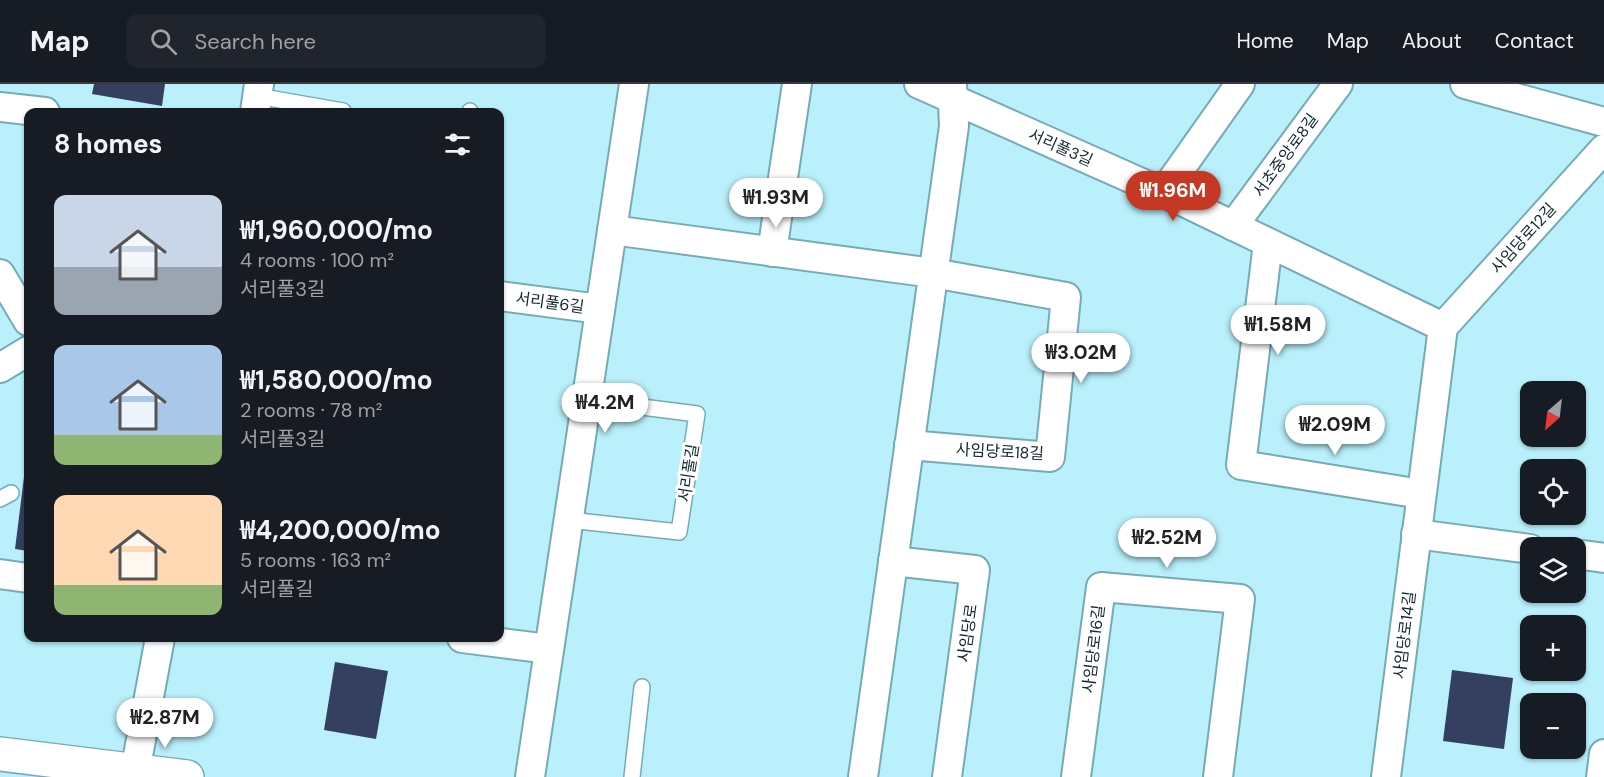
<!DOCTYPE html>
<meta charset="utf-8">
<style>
body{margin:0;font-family:"DM Sans","Noto Sans KR",sans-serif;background:#20242c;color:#f1f3f6;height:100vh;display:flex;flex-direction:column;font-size:22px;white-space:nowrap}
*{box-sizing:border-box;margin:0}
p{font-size:20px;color:#9ea1a6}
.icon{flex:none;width:33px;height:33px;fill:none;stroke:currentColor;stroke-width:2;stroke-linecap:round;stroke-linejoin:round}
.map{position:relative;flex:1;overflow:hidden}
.sheet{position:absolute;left:24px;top:24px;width:480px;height:534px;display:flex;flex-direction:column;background:#171b24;border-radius:12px;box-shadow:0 2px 4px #0004}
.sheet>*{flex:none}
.needle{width:39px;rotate:208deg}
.fabs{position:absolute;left:1520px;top:297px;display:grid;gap:12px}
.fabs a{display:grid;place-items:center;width:66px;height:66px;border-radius:12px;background:#171b24;box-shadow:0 2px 4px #0004;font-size:30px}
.price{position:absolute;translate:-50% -51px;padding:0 14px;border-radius:21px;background:#fff;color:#222;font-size:20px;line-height:39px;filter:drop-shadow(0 2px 3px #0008)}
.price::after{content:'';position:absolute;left:50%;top:36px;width:18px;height:14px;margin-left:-9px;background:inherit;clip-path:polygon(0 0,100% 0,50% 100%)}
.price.selected{background:#c43824;color:#fff}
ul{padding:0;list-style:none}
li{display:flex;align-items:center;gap:18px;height:150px;padding:0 30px}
li span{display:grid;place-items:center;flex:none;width:168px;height:120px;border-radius:12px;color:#555}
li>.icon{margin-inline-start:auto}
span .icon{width:72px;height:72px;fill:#fffc;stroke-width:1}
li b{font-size:26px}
h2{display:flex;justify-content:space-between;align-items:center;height:72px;padding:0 30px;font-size:26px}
header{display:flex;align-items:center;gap:36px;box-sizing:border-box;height:84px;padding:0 30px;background:#171b24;border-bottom:2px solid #363941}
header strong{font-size:28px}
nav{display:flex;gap:33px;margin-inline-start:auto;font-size:21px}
.search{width:420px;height:54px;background:#20242c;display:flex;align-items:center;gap:15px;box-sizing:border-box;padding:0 21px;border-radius:12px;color:#9ea1a6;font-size:22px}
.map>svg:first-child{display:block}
.building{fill:#353f5f}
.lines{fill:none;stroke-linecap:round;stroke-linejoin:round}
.lane-casing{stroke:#76abb5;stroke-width:18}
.street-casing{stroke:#76abb5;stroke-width:32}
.secondary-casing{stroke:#76abb5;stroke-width:36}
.lane{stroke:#fff;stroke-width:15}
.street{stroke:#fff;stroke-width:28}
.secondary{stroke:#fff;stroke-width:33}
.labels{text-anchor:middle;stroke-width:6;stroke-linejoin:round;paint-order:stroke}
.street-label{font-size:16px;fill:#12282c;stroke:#fff}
</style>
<header>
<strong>Map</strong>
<div class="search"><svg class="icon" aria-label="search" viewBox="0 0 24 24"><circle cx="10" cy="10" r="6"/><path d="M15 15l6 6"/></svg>Search here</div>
<nav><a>Home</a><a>Map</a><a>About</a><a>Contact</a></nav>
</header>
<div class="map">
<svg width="1604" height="693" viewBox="0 0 1604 693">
<rect width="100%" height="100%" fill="#b9f0fb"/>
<g class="building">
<path d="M94 0H165L162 22 92 10Z"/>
<path d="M27 369 28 370V467L15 465Z"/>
<path d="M335 578 388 587 376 655 324 646Z"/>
<path d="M1452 586 1513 594 1504 665 1443 657Z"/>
</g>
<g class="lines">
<defs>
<g id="lane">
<path d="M257 12 343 27"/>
<path d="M470 28V27"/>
<path d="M0 415 11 409"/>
<path d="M569 436 679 448 697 330 587 316"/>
<path d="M632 693 642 603"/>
</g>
<g id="street">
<path d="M919 0 1182 117 1443 243"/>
<path d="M1465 0 1604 38"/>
<path d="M0 23 45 28"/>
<path d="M255 28 259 0"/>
<path d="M1163 109 1240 0"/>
<path d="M1233 142 1338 0"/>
<path d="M612 146 933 189 1066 213 1050 373 909 361"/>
<path d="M1268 159 1241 381 1421 410"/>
<path d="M772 168 797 0"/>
<path d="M0 190 28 237"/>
<path d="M500 212 600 225"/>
<path d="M1443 243 1604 65"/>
<path d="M0 284 28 267"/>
<path d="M1416 450 1530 465"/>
<path d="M1575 470 1604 474"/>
<path d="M893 477 975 486 947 693"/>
<path d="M0 490 28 494"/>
<path d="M462 554 549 565"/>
<path d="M134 693 160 554"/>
<path d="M530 693 634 0"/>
<path d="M863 693 954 42 952 0"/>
<path d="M1076 693 1101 503 1240 515 1218 693"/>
<path d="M1386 693 1443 243"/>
<path d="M1601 693 1604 670"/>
</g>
<path id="secondary" d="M0 670 187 693"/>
</defs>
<use href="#lane" class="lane-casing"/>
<use href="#street" class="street-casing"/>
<use href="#secondary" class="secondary-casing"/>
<use href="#lane" class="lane"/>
<use href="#street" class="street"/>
<use href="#secondary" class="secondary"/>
</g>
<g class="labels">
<g class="street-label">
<text transform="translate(1061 63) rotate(24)" y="6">서리풀3길</text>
<text transform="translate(1285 71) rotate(-54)" y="6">서초중앙로8길</text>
<text transform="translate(1523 154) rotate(-48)" y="6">사임당로12길</text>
<text transform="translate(550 218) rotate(8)" y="6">서리풀6길</text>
<text transform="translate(1000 367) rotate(3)" y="6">사임당로18길</text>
<text transform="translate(688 389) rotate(-81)" y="6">서리풀길</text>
<text transform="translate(967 549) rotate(-82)" y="6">사임당로</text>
<text transform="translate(1404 551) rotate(-83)" y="6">사임당로14길</text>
<text transform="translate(1093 565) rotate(-83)" y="6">사임당로16길</text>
</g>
</g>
</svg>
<div class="fabs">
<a><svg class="needle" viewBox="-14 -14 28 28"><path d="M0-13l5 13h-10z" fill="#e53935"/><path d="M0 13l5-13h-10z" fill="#9ea1a6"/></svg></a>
<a><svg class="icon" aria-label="locate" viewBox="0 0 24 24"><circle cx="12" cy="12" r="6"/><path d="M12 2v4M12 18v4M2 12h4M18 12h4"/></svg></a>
<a><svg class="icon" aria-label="layers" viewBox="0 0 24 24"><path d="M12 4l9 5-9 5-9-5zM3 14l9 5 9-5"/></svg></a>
<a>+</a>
<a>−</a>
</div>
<b class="price selected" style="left:1173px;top:138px">₩1.96M</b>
<b class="price" style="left:776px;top:145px">₩1.93M</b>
<b class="price" style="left:1278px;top:272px">₩1.58M</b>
<b class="price" style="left:1081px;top:300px">₩3.02M</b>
<b class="price" style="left:605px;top:350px">₩4.2M</b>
<b class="price" style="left:1335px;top:372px">₩2.09M</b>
<b class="price" style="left:1167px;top:485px">₩2.52M</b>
<b class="price" style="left:165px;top:665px">₩2.87M</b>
<section class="sheet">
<h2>8 homes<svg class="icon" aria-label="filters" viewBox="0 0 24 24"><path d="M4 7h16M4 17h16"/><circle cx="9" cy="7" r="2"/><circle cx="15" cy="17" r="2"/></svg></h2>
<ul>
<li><span style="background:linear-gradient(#c9d6e8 60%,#9aa5b1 0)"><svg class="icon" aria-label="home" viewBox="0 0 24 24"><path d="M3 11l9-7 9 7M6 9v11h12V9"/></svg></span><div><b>₩1,960,000/mo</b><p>4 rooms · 100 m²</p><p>서리풀3길</p></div></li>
<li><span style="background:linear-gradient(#a9c7e8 75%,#8fb573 0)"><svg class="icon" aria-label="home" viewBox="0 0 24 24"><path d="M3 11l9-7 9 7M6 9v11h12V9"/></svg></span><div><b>₩1,580,000/mo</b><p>2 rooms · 78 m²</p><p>서리풀3길</p></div></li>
<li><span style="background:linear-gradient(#ffd9b3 75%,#8fb573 0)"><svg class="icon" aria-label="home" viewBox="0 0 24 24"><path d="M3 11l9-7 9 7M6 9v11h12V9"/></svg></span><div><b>₩4,200,000/mo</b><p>5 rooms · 163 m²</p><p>서리풀길</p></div></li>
</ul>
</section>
</div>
